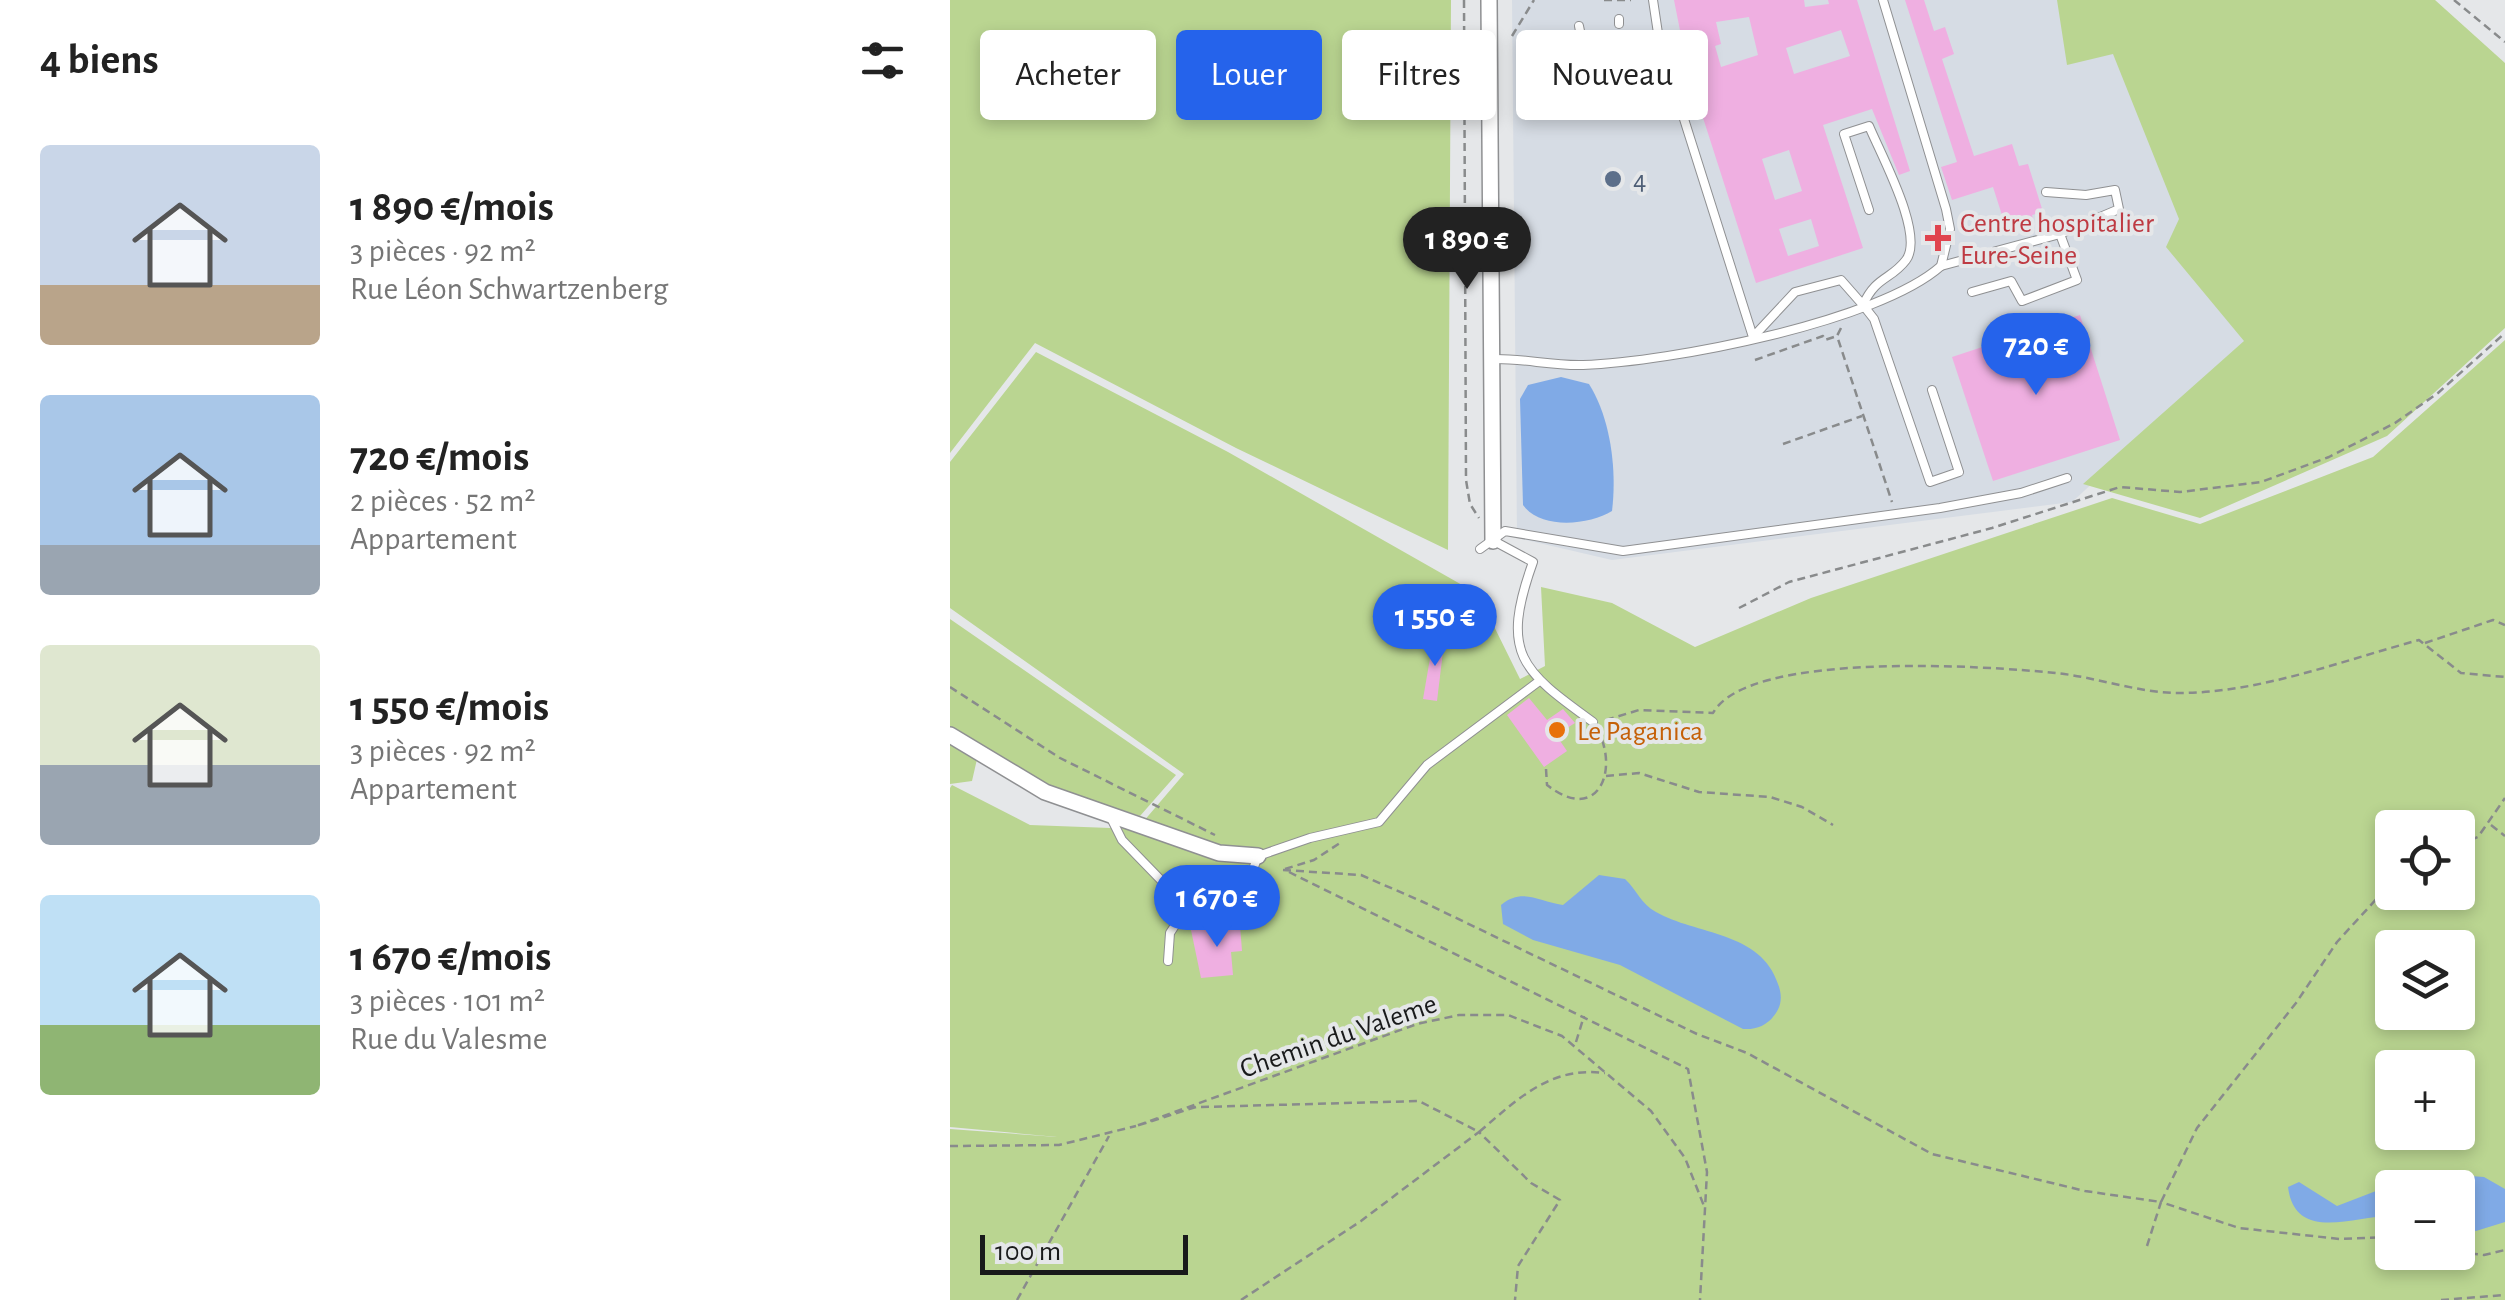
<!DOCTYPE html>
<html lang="fr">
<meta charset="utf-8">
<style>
body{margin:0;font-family:"Alegreya Sans",sans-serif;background:#f6f6f6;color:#222;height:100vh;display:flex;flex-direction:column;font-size:38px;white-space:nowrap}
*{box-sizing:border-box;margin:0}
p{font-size:32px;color:#767676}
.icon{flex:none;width:55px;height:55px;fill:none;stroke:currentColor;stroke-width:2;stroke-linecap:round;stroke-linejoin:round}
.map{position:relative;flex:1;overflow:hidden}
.details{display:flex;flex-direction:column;background:#fff;width:950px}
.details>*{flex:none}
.guide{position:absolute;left:30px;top:30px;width:950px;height:90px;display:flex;gap:20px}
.fabs{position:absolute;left:1425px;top:810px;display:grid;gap:20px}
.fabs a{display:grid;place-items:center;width:100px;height:100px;border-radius:10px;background:#fff;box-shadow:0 5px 15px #0003;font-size:50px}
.scale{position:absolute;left:30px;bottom:25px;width:208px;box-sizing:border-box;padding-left:10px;border:5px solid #191a1b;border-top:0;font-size:28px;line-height:35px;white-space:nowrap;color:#191a1b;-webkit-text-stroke:8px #e5e7e9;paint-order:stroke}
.price{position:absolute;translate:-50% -85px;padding:0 22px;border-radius:35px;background:#2563eb;color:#fff;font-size:32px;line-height:65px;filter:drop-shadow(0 2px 5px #0008)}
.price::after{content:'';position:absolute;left:50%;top:60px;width:30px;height:22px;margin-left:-15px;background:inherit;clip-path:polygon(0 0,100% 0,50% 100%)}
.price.on{background:#222;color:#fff}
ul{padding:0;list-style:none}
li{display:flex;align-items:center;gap:30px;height:250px;padding:0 40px}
li span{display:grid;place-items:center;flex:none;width:280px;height:200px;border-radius:10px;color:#555}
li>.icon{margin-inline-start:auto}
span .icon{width:120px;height:120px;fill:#fffc;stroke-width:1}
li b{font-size:42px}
h2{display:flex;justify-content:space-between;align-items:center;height:120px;padding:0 40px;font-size:42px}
.chip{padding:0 35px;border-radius:10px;background:#fff;box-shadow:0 5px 15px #0003;font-size:35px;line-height:90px}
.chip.on{background:#2563eb;color:#fff}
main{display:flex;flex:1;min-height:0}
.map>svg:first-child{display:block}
.built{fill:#d6dce4}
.green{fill:#bad591;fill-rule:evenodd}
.water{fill:#80aae6}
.building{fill:#efafe1;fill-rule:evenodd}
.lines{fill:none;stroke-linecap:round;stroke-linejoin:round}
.service-casing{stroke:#8f9092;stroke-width:10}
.minor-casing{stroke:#8f9092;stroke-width:18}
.path{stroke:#898b8c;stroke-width:2.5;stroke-dasharray:8 5;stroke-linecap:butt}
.service{stroke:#fff;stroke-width:8}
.minor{stroke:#fff;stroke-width:15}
.service-dot{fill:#5c6f8a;stroke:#e5e7e9;stroke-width:4}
.health-dot{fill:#e0444e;stroke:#e5e7e9;stroke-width:4}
.food-dot{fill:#e8710a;stroke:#e5e7e9;stroke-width:4}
.labels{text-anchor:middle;stroke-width:8;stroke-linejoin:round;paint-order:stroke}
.service-label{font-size:28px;fill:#4e5e75;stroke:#e5e7e9;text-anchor:start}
.health-label{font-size:28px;fill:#be3a42;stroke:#e5e7e9;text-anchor:start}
.food-label{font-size:28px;fill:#c56008;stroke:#e5e7e9;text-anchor:start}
.street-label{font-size:28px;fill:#191a1b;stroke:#e5e7e9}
</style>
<main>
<section class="details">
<h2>4 biens<svg class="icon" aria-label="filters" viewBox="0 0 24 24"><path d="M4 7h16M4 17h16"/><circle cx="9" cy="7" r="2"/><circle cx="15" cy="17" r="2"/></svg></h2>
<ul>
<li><span style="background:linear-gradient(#c9d6e8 70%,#b9a48a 0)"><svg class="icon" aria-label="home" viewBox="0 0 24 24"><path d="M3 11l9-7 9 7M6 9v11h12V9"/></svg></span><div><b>1 890 €/mois</b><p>3 pièces · 92 m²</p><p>Rue Léon Schwartzenberg</p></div></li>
<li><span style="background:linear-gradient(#a9c7e8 75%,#9aa5b1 0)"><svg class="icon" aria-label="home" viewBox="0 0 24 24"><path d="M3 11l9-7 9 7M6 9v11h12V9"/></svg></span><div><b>720 €/mois</b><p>2 pièces · 52 m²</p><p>Appartement</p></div></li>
<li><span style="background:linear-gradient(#dfe7d0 60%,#9aa5b1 0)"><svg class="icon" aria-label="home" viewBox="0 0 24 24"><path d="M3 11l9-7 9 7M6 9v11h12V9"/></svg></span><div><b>1 550 €/mois</b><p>3 pièces · 92 m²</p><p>Appartement</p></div></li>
<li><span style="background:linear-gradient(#bfe0f5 65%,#8fb573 0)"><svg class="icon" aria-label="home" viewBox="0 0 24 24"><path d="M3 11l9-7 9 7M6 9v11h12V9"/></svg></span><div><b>1 670 €/mois</b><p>3 pièces · 101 m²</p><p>Rue du Valesme</p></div></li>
</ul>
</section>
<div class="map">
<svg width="1555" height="1300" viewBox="0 0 1555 1300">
<rect width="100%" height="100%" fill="#e5e7e9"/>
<path class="built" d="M562 0H1405L1547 114 1122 502 662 560 567 538Z"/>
<g class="green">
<path d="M0 0H501L498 550 286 448 85 343 0 453Z"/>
<path d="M1107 0H1485L1555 63V328L1437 436 1250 518 1133 484 1294 341 1216 247 1229 219 1163 54 1117 65Z"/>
<path d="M1555 340V1300H0V1129L107 1137 0 1127V788L2 785 80 825 187 829 234 774 0 608V462L86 352 278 452 528 594 570 679 595 666 591 587 662 603 745 647 861 598 1162 498 1250 524 1423 457ZM1442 828H1508V892H1442ZM1442 948H1508V1012H1442ZM1442 1068H1508V1132H1442ZM1442 1188H1508V1252H1442Z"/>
<path d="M0 619 226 775 190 816 101 787 30 746 22 781 0 784Z"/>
</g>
<g class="water">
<path d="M611 377 639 384C661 419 667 471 662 511 639 525 591 530 573 505L570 399 578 385Z"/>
<path d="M649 875 675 879C687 890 691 904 706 912 746 935 811 931 828 984 832 994 832 1004 826 1013 818 1025 807 1030 793 1029L670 965 583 940 553 924 551 905C573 887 589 902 613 905Z"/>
<path d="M1508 1175 1534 1177 1555 1189V1222L1526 1231 1508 1227V1188H1442V1216C1406 1215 1345 1244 1338 1187L1349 1182 1387 1206 1439 1186Z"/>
</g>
<g class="building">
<path d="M724 0H854L855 7 879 4 878 0H907L960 171 949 175 922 109 873 125 913 248 806 283 738 71ZM799 17 808 55 771 67 765 46 771 44 766 22ZM891 30 900 56 844 74 836 48ZM839 150 852 191 825 200 812 159ZM861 219 869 246 838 256 829 229Z"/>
<path d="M955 0H974L984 31 995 27 1004 54 992 59 1024 156 1062 144 1069 166 1078 164 1093 212 1082 215 1085 226 1058 234 1043 187 1002 200 991 167 1007 162Z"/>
<path d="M1130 315 1170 440 1043 481 1002 357Z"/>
<path d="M484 635H495L487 701 473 699Z"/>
<path d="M579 698 597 720 613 709 625 723 606 735 617 751 594 767 557 715Z"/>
<path d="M290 925 292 951 281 952 283 975 251 978 241 930Z"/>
</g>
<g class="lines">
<defs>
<g id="service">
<path d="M703 0 709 40 803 337 845 292 891 280 913 305"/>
<path d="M669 19V24"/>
<path d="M629 26 630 31"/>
<path d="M919 210 894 134 919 126C931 155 975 235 956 260 941 280 926 276 913 305L924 319 980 482 1009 472 982 390"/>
<path d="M991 266 1110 234 1169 209 1165 190 1136 195 1096 192"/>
<path d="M1022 292 1061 281 1072 301 1127 280 1110 234"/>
<path d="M542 359C572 358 602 366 633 365 719 362 928 322 991 266L1000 229 996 209 933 0"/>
<path d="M544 541 583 562C550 654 571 670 643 722"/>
<path d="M530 549 555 531 673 551 990 508 1071 493 1117 478"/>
<path d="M161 818 172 840 237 907 220 933 218 961"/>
<path d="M237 907 267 908 293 896 308 856 360 838 429 822 477 765 588 682"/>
</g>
<g id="minor">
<path d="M539 0 543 541"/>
<path d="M0 735 95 792 269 853 308 856"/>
</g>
</defs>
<use href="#service" class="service-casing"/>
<use href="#minor" class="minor-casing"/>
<g class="path">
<path d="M514 0 516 480 520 504 529 518"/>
<path d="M654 0H681"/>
<path d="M1504 0 1555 42"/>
<path d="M562 36 584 0"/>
<path d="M891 328 887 336 942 502"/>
<path d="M805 360 873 336 875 340 887 336"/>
<path d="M833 444 912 416"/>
<path d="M789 608 839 582 1042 528 1170 487 1230 492 1311 482 1379 457 1445 423 1488 393 1555 333"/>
<path d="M1475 643 1543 620 1555 625"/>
<path d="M0 687 110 758 265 835"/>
<path d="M656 720 689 710 763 713C798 650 1038 666 1106 673 1145 677 1186 692 1225 693 1307 694 1391 661 1469 640L1511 673 1555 677"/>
<path d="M596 769 597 785C648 825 669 770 648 731"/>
<path d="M656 776 689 773 749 792 820 797 852 807 883 825"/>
<path d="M1541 825 1555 836"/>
<path d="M1508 845 1528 837 1555 798"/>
<path d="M335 869 364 860 390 843"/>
<path d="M333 870 411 875 471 901 747 1034 797 1053 982 1154 1135 1191 1211 1202 1247 1128 1346 1003 1387 942 1442 882"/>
<path d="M339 872 738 1069 757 1172 750 1300"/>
<path d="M626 1042 634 1016"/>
<path d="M246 1107 186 1126 467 1024 509 1015H558L612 1036 701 1111 735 1158 754 1206"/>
<path d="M251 1107 469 1101 529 1132C568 1099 600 1066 655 1073"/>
<path d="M0 1146 109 1145 186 1126"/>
<path d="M1197 1246 1211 1202 1289 1228 1390 1239 1442 1237"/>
<path d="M1507 1252 1534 1255 1555 1250"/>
<path d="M67 1300 159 1136"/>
<path d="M291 1300 411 1221 529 1132 581 1183 610 1200 568 1266 565 1300"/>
<path d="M1491 1300 1555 1295"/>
</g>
<use href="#service" class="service"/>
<use href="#minor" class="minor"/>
</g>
<circle class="service-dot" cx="663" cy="179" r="10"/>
<path class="health-dot" d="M983 223h10v10h10v10h-10v10h-10v-10h-10v-10h10z"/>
<circle class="food-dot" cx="607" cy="730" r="10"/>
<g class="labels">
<g class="service-label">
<text x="683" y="189">4</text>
</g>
<g class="health-label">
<text x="1010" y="232">Centre hospitalier<tspan x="1010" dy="32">Eure-Seine</tspan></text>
</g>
<g class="food-label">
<text x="627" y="740">Le Paganica</text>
</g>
<g class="street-label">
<text transform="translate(388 1035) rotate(-19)" y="10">Chemin du Valeme</text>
</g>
</g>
</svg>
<div class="fabs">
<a><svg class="icon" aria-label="locate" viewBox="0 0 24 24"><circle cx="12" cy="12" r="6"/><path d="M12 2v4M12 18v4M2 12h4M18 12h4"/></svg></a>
<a><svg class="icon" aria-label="layers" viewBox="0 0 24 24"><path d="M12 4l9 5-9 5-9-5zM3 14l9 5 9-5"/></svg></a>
<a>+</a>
<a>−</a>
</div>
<div class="scale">100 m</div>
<b class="price on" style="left:517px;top:292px">1 890 €</b>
<b class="price" style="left:1086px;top:398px">720 €</b>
<b class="price" style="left:485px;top:669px">1 550 €</b>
<b class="price" style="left:267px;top:950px">1 670 €</b>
<div class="guide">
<a class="chip">Acheter</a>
<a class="chip on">Louer</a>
<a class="chip">Filtres</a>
<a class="chip">Nouveau</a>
</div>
</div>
</main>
